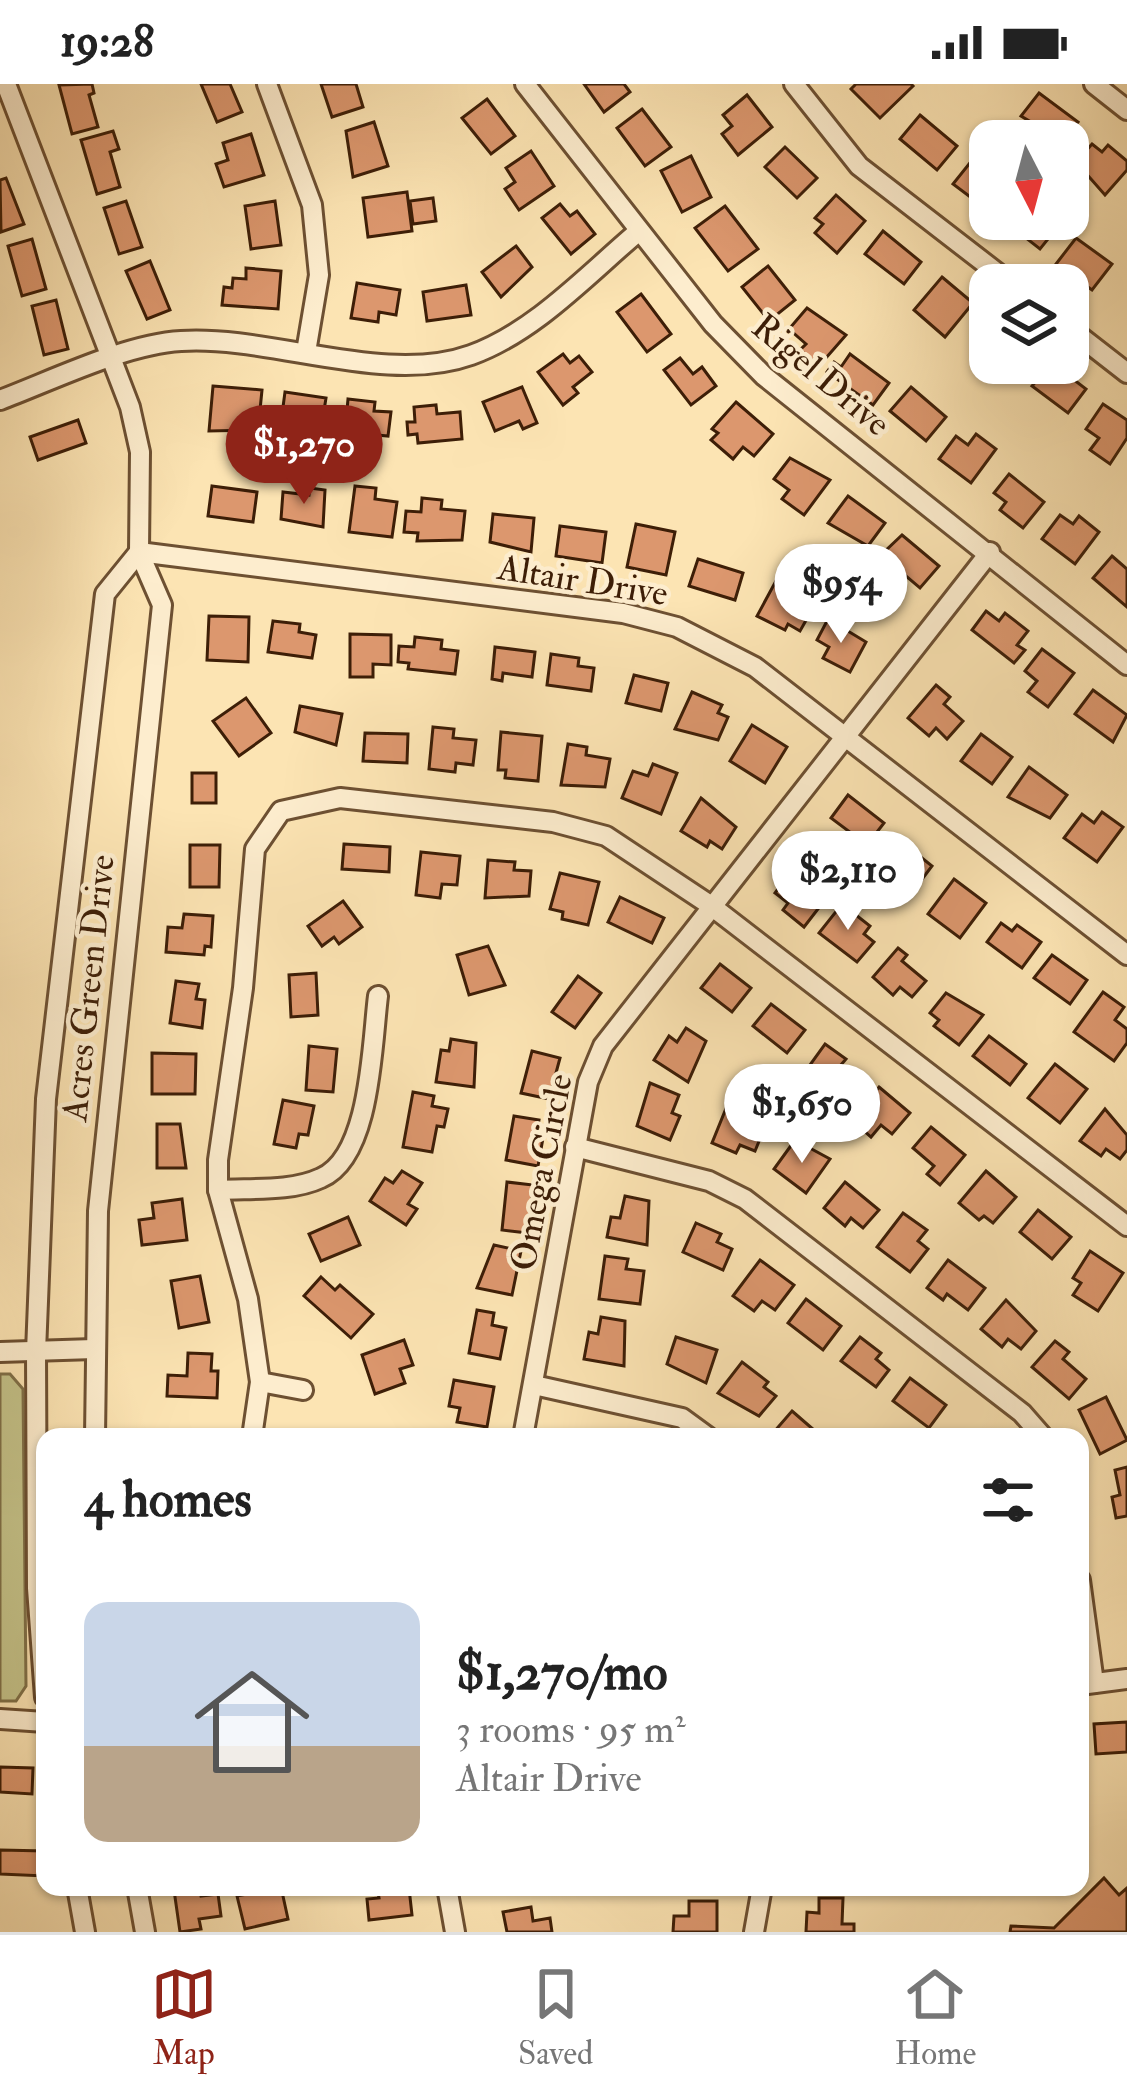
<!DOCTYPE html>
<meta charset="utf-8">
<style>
body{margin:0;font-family:"IM FELL Double Pica",serif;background:#f2f2f2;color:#222;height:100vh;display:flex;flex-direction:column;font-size:45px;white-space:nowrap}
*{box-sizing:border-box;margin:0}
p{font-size:39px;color:#767676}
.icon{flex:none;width:66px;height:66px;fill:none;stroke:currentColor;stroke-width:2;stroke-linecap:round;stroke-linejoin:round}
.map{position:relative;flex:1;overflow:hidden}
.drawer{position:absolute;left:36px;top:1344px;width:1053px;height:468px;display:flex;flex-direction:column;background:#fff;border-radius:24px;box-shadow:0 3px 9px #0004}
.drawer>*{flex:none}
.needle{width:78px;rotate:174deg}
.buttons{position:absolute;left:969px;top:36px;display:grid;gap:24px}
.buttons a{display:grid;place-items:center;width:120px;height:120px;border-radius:24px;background:#fff;box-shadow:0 3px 9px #0004;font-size:60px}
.price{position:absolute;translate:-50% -102px;padding:0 27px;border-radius:42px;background:#fff;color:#222;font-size:39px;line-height:78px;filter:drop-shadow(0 3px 6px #0008)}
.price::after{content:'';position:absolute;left:50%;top:72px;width:36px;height:27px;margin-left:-18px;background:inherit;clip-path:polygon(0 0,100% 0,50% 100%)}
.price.active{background:#8f2418;color:#fff}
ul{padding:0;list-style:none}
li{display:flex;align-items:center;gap:36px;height:300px;padding:0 48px}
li+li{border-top:3px solid #e0e0e0}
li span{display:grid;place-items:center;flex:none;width:336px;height:240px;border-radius:24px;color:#555}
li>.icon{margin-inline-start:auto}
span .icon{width:144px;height:144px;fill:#fffc;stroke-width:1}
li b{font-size:51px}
h2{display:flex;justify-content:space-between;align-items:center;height:144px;padding:0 48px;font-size:51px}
.status{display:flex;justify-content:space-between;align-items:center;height:84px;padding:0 60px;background:#fff;direction:ltr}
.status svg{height:33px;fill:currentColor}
.tab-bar{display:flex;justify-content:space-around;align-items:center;height:168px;border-top:3px solid #e0e0e0;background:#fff;font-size:33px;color:#767676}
.tab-bar a{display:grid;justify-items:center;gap:6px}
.tab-bar .active{color:#8f2418}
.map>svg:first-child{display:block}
.green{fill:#c4c289;stroke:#807048;stroke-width:3}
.building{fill:#dc976e;stroke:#3d1e07;stroke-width:3}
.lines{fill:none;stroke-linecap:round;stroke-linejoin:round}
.street-casing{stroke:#6d5032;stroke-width:24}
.street{stroke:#fdedce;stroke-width:18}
.labels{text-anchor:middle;stroke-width:9;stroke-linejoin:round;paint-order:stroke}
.street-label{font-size:36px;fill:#3d1e07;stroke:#fdedce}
</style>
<div class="status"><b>19:28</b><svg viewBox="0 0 49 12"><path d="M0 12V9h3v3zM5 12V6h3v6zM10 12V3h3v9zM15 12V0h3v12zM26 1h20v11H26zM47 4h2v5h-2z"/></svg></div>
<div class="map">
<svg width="1127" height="1848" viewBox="0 0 1127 1848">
<rect width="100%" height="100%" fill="#fce4b3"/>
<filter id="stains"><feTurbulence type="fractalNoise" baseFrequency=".00167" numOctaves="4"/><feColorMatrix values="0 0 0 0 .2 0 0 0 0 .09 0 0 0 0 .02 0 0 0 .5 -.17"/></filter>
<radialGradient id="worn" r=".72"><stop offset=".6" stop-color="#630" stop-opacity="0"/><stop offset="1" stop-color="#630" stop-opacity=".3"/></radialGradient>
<path class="green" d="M0 1290H10L23 1305 26 1602 16 1617H0Z"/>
<g class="building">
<path d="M92 0 94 9 89 11 98 43 72 50 59 1Z"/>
<path d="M201 0H230L242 28 217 38Z"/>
<path d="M321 0H356L363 23 332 33Z"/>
<path d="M584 0H624L630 8 604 28Z"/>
<path d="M856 0H911L913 2 880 34 851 5Z"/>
<path d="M1039 9 1078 38 1063 57 1021 32Z"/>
<path d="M747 11 772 43 738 71 722 50 732 42 723 31Z"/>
<path d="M487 15 515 52 491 70 462 34Z"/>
<path d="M642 25 671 63 645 82 617 44Z"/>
<path d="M920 31 957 62 937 86 900 55Z"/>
<path d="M374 38 388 82 353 93 346 47Z"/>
<path d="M113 47 119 65 110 68 120 103 97 110 81 56Z"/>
<path d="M251 50 264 91 224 103 216 80 228 76 223 59Z"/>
<path d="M1092 60 1102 68 1108 61 1127 77V86L1105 111 1076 78Z"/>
<path d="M785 63 817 94 797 114 765 83Z"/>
<path d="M981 65 990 72 989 127 953 100Z"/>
<path d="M531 67 554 102 519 126 505 105 515 98 506 84Z"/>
<path d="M691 72 711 113 682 128 661 87Z"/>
<path d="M6 94 24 140 1 148 0 96Z"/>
<path d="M407 108 412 147 368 153 363 114Z"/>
<path d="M836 111 865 137 837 169 815 149 823 140 815 134Z"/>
<path d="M433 114 436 137 413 140 410 117Z"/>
<path d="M126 117 142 163 119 170 104 124Z"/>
<path d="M275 117 281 161 251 165 245 122Z"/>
<path d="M560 120 570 132 577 127 595 150 571 170 542 134Z"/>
<path d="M725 122 758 165 728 187 695 144Z"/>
<path d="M1013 135H1054L1060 140 1040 165 1017 147 1021 141Z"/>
<path d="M883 147 921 178 904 200 865 170Z"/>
<path d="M1076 154 1112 180 1092 206 1056 180Z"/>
<path d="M32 155 46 205 22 212 8 162Z"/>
<path d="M516 162 532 183 501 213 482 188Z"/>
<path d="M150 177 170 226 147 235 126 187Z"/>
<path d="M768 182 795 216 769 237 742 203Z"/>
<path d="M246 184 281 187 278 225 222 221 224 203 232 204 233 194 246 195Z"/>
<path d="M942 193 973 219 945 253 914 226Z"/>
<path d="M357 199 400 206 396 231 379 228 378 238 351 234Z"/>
<path d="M466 201 471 231 427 237 423 208Z"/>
<path d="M641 210 671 250 647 268 617 228Z"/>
<path d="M56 216 68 265 44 271 32 222Z"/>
<path d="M807 224 846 251 819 282 800 266 806 260 789 245Z"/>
<path d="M563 270 570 279 579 272 592 288 573 303 578 309 563 321 538 288Z"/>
<path d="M850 270 889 299 873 321 827 288 834 278 841 283Z"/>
<path d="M680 274 693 290 702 283 716 302 691 321 664 286Z"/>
<path d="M1052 279 1086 305 1068 329 1032 302Z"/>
<path d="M213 302 262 306 258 346 209 347Z"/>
<path d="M522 303 537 339 523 345 519 337 495 347 483 318Z"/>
<path d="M911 303 946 333 926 357 890 327Z"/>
<path d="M285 308 326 314 321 345 281 338Z"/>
<path d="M348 315 375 318 374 327 391 328 388 352 345 348Z"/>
<path d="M736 318 773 350 754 372 743 363 733 375 711 356 718 349 712 345Z"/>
<path d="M1103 320 1127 336V354L1110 380 1090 366 1099 354 1086 345Z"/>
<path d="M436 321 437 330 460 328 462 355 418 359 417 350 408 351 407 338H415L414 323Z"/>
<path d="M78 336 86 359 38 376 30 353Z"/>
<path d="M976 350 996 365 971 399 939 375 956 352 968 361Z"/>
<path d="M790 374 830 396 804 431 782 415 789 406 774 395Z"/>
<path d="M1009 390 1044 418 1023 444 1000 426 1006 418 994 409Z"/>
<path d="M212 402 257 408 253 438 208 432Z"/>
<path d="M355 402 376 404 375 415 397 418 392 453 349 448Z"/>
<path d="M310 404 325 406 323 443 281 435 283 408 309 411Z"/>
<path d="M848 412 885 439 868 462 828 439Z"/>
<path d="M422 414 442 416 441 425 465 427 462 456 417 457 418 449 404 448 406 427 421 428Z"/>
<path d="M493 430 534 434 531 468 490 458Z"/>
<path d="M1060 431 1073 440 1079 432 1099 448 1075 480 1042 455Z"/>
<path d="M636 440 675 448 666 491 627 483Z"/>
<path d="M560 442 606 448 602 479 556 472Z"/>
<path d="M902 451 939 482 920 504 881 471Z"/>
<path d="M1112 472 1127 485V523L1093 494Z"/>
<path d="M698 475 743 489 735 516 689 502Z"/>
<path d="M777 495 792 503 788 511 813 524 800 547 788 540 785 546 757 532Z"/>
<path d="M986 527 999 537 1005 529 1028 547 1017 561 1025 566 1014 579 972 546Z"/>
<path d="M209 532 249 533 248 578 207 576Z"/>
<path d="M828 535 866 558 850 588 823 574 829 563 817 556Z"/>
<path d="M273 537 300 540 299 548 316 551 312 574 268 568Z"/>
<path d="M350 550 391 551V581L373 580V593H350Z"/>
<path d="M415 553 442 556 441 565 458 567 455 590 408 585 409 579 398 578 399 562 414 563Z"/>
<path d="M495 563 535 568 532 593 503 589 502 597 492 595Z"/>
<path d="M1042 565 1074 589 1048 623 1028 608 1037 597 1025 587Z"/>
<path d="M551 570 579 574 578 582 594 584 591 607 547 601Z"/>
<path d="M634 591 668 599 661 627 626 619Z"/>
<path d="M936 601 950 613 944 620 963 637 947 655 936 644 929 652 908 634Z"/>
<path d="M1093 606 1127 631 1113 658 1075 630Z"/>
<path d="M692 608 722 621 718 629 728 633 718 656 675 645Z"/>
<path d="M246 614 271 649 239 672 213 637Z"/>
<path d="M300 622 342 630 336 661 295 648Z"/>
<path d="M752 641 787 663 765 699 730 677Z"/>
<path d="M433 643 454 645 453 654 476 656 473 681 456 679 455 688 429 685Z"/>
<path d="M501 648 542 652 538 697 505 694 506 686H498Z"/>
<path d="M365 649 408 650 407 679 363 677Z"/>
<path d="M981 650 1012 673 992 700 961 677Z"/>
<path d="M568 660 587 663 586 671 610 675 605 703 561 701Z"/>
<path d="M653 680 677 689 661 730 622 714 633 687 648 692Z"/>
<path d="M1029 683 1067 711 1050 734 1008 713Z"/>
<rect x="192" y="689" width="24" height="30"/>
<path d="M848 711 884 739 867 761 831 734Z"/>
<path d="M701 714 736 743 722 765 710 757 707 763 681 747Z"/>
<path d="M1102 728 1123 743 1097 778 1064 754 1082 730 1094 739Z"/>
<path d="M897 754 932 782 914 806 878 778Z"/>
<path d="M344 760 390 763 389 788 342 785Z"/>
<path d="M190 761H220L219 803H190Z"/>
<path d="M421 768 460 772 457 801 442 800 440 814 416 811Z"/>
<path d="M488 776 515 778 514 786 531 787 529 812 485 814Z"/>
<path d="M560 789 599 798 588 841 562 835 563 828 550 825Z"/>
<path d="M789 790 828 812 804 843 783 826 788 819 775 809Z"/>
<path d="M954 795 986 819 960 854 928 830Z"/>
<path d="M620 813 664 834 652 859 608 838Z"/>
<path d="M343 817 362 843 339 860 334 853 322 862 308 842Z"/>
<path d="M842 820 870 842 864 850 874 858 857 878 819 849Z"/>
<path d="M184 830 213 832 211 863 205 862 204 871 166 868 168 843 182 844Z"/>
<path d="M1001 839 1012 847 1017 841 1041 858 1022 884 987 858Z"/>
<path d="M488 862 505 901 469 911 457 871Z"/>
<path d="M898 864 907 871 902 877 926 897 912 913 900 903 893 911 873 893Z"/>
<path d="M1052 871 1087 896 1070 920 1034 894Z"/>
<path d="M720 880 751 904 732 928 701 904Z"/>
<path d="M316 889 318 931 291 933 289 891Z"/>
<path d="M578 892 601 909 575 944 552 928Z"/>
<path d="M176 897 199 900 196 915 205 916 202 944 170 939Z"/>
<path d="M1103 908 1124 923 1115 936 1127 945V959L1114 977 1074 948Z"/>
<path d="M946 909 983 931 959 961 934 942 939 936 930 929Z"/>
<path d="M771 920 805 946 787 969 753 942Z"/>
<path d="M686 944 706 957 688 998 654 976 669 952 677 958Z"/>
<path d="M989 952 1026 980 1010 1001 973 972Z"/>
<path d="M451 955 476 959 474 1003 436 998 441 966 449 967Z"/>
<path d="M825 960 846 975 840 982 854 992 839 1012 802 992Z"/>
<path d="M309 962 337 965 333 1008 306 1006Z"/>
<path d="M532 967 560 974 549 1015 521 1009Z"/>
<path d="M152 969 196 970 195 1010H152Z"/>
<path d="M1055 980 1087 1005 1060 1039 1028 1014Z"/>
<path d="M650 999 679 1011 672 1029 680 1032 670 1056 637 1042Z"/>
<path d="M879 1003 910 1029 892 1050 881 1041 871 1053 852 1036Z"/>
<path d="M413 1008 434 1012 432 1022 448 1025 444 1043 437 1042 432 1068 403 1063Z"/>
<path d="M283 1016 314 1022 308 1051 299 1050 296 1064 274 1060Z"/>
<path d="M727 1022 764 1045 755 1067 740 1061 736 1069 712 1059Z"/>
<path d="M1105 1025 1127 1051V1066L1120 1075 1106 1065 1101 1072 1080 1057Z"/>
<path d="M514 1032 539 1036 536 1053 543 1054 538 1082 506 1076Z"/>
<path d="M157 1040H180L186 1084H157Z"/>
<path d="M931 1043 965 1071 940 1101 927 1090 934 1082 913 1064Z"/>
<path d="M795 1056 830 1075 806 1109 774 1085Z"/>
<path d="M402 1087 422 1099 408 1120 417 1125 406 1141 370 1117 385 1094 393 1099Z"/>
<path d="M986 1087 1016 1113 993 1139 984 1132 979 1136 959 1119Z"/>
<path d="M507 1098 533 1101 528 1149 502 1146Z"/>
<path d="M845 1098 879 1126 863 1144 851 1134 845 1142 824 1124Z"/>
<path d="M625 1112 649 1117 647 1161 607 1153 611 1133 620 1134Z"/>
<path d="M182 1115 187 1156 142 1161 139 1136 154 1134 152 1119Z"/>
<path d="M1038 1126 1071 1153 1052 1175 1020 1148Z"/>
<path d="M903 1129 927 1146 918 1157 928 1165 910 1188 877 1163Z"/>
<path d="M348 1133 360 1161 321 1177 309 1150Z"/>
<path d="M696 1139 721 1150 717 1158 732 1165 723 1186 683 1168Z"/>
<path d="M494 1161 521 1167 512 1211 477 1204Z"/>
<path d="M1090 1167 1123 1189 1098 1227 1073 1211 1081 1199 1073 1194Z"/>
<path d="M605 1172 628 1175 626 1185 644 1187 640 1220 599 1215Z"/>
<path d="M760 1176 794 1201 775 1226 762 1217 754 1227 733 1212Z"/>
<path d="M948 1176 985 1204 968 1226 947 1210 943 1216 927 1204Z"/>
<path d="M200 1192 209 1238 179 1244 171 1197Z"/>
<path d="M321 1193 335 1206 340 1201 373 1230 351 1254 304 1212Z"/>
<path d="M806 1215 841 1242 823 1266 788 1239Z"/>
<path d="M1006 1216 1036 1247 1021 1265 1008 1255 1002 1263 981 1245Z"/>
<path d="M477 1226 494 1229 492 1241 506 1244 500 1275 469 1269Z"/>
<path d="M601 1233 625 1237 624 1282 584 1275 589 1248 598 1250Z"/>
<path d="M676 1253 717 1266 706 1299 667 1280Z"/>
<path d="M860 1253 881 1269 876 1275 889 1286 876 1303 841 1277Z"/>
<path d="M404 1256 413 1281 400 1285 405 1299 375 1310 362 1271Z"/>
<path d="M1055 1257 1069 1268 1063 1275 1086 1295 1069 1315 1032 1283Z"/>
<path d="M188 1269 212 1270 211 1287H218L217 1314 167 1312 168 1291 187 1292Z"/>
<path d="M742 1278 768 1298 764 1303 776 1312 759 1332 718 1309Z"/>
<path d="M910 1294 946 1321 929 1344 893 1317Z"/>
<path d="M454 1296 494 1303 487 1343 457 1338 460 1324 449 1322Z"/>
<path d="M1106 1313 1127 1356 1100 1370 1079 1326Z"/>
<path d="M792 1327 822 1353 773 1349Z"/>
<path d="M1127 1383V1432L1116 1434 1112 1413 1120 1411 1115 1386Z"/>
<path d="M1127 1638V1668L1096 1670 1094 1640Z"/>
<path d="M0 1683 33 1684 32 1710 0 1708Z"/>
<path d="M0 1766 45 1767V1792L0 1790Z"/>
<path d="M1104 1794 1119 1811 1127 1804V1848H1010L1011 1842 1054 1844Z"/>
<path d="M199 1803 201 1812 218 1810 221 1832 199 1835 201 1845 180 1848 174 1806Z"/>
<path d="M281 1803 288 1835 245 1845 237 1812Z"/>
<path d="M377 1803 409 1804 412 1831 369 1836 367 1815 379 1814Z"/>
<path d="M819 1814H843L842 1840H854V1848H806L807 1828 819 1829Z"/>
<path d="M689 1817H717V1848H673L674 1832H689Z"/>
<path d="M531 1823 533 1837 550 1834 552 1848H507L503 1828Z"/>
</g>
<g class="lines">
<defs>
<g id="street">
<path d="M6 0 130 323 140 368 139 468 162 521 98 1127 95 1353"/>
<path d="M267 0 312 121 319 191 306 268"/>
<path d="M525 0 713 240 764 292 1127 581"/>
<path d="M794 0 859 82 1013 201"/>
<path d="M1094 0 1127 26"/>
<path d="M1068 243 1127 289"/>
<path d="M0 316C53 296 126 260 181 257 271 251 385 302 471 271 535 248 588 190 639 147"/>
<path d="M139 468 623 529 677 543 755 583 1127 871"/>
<path d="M575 1063 709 1097 745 1115 1022 1329 1043 1353"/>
<path d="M218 1106C251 1104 291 1108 321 1094 371 1073 372 959 378 912"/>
<path d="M0 1268 94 1265"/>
<path d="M260 1298 303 1306"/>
<path d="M534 1301 682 1334 708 1353"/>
<path d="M252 1353 260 1298 248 1215 218 1106V1076L243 904 255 765 281 727 340 714 553 738 606 752 710 821 1127 1142"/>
<path d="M523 1353 588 998 603 962 990 468"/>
<path d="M1080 1496 1094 1599"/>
<path d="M1080 1601 1127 1595"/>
<path d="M45 1613 37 1504 36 1268 46 1015 105 510 139 468"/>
<path d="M0 1635 45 1638"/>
<path d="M77 1803 85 1848"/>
<path d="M137 1803 145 1848"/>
<path d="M447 1803 455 1848"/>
<path d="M754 1848 762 1803"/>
</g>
</defs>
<use href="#street" class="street-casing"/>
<use href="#street" class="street"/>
</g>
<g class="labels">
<g class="street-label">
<text transform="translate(822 290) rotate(40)" y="13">Rigel Drive</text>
<text transform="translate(583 495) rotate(9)" y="13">Altair Drive</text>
<text transform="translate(87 904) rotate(-84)" y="13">Acres Green Drive</text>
<text transform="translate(540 1088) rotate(-79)" y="13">Omega Circle</text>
</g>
</g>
<rect width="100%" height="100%" filter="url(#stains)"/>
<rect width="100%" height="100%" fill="url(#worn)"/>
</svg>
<div class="buttons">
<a><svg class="needle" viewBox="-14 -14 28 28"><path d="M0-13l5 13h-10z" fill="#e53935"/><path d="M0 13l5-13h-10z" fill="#767676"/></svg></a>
<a><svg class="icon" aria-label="layers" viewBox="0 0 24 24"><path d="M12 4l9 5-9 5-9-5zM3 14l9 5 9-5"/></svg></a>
</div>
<b class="price active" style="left:304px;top:423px">$1,270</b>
<b class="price" style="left:841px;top:562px">$954</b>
<b class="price" style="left:848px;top:849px">$2,110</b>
<b class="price" style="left:802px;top:1082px">$1,650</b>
<section class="drawer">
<h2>4 homes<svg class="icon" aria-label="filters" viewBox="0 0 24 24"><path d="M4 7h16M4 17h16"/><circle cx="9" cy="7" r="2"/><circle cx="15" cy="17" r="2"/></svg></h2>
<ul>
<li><span style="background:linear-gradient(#c9d6e8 60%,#b9a48a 0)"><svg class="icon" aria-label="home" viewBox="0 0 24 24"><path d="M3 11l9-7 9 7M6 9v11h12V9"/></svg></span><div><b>$1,270/mo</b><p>3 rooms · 95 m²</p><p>Altair Drive</p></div></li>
</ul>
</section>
</div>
<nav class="tab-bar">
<a class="active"><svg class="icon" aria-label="map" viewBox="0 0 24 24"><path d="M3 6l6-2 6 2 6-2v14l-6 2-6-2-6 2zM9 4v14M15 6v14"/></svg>Map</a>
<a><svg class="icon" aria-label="saved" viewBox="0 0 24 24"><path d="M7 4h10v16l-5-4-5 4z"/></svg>Saved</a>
<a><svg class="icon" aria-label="home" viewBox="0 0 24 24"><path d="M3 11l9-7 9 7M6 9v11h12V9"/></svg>Home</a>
</nav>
